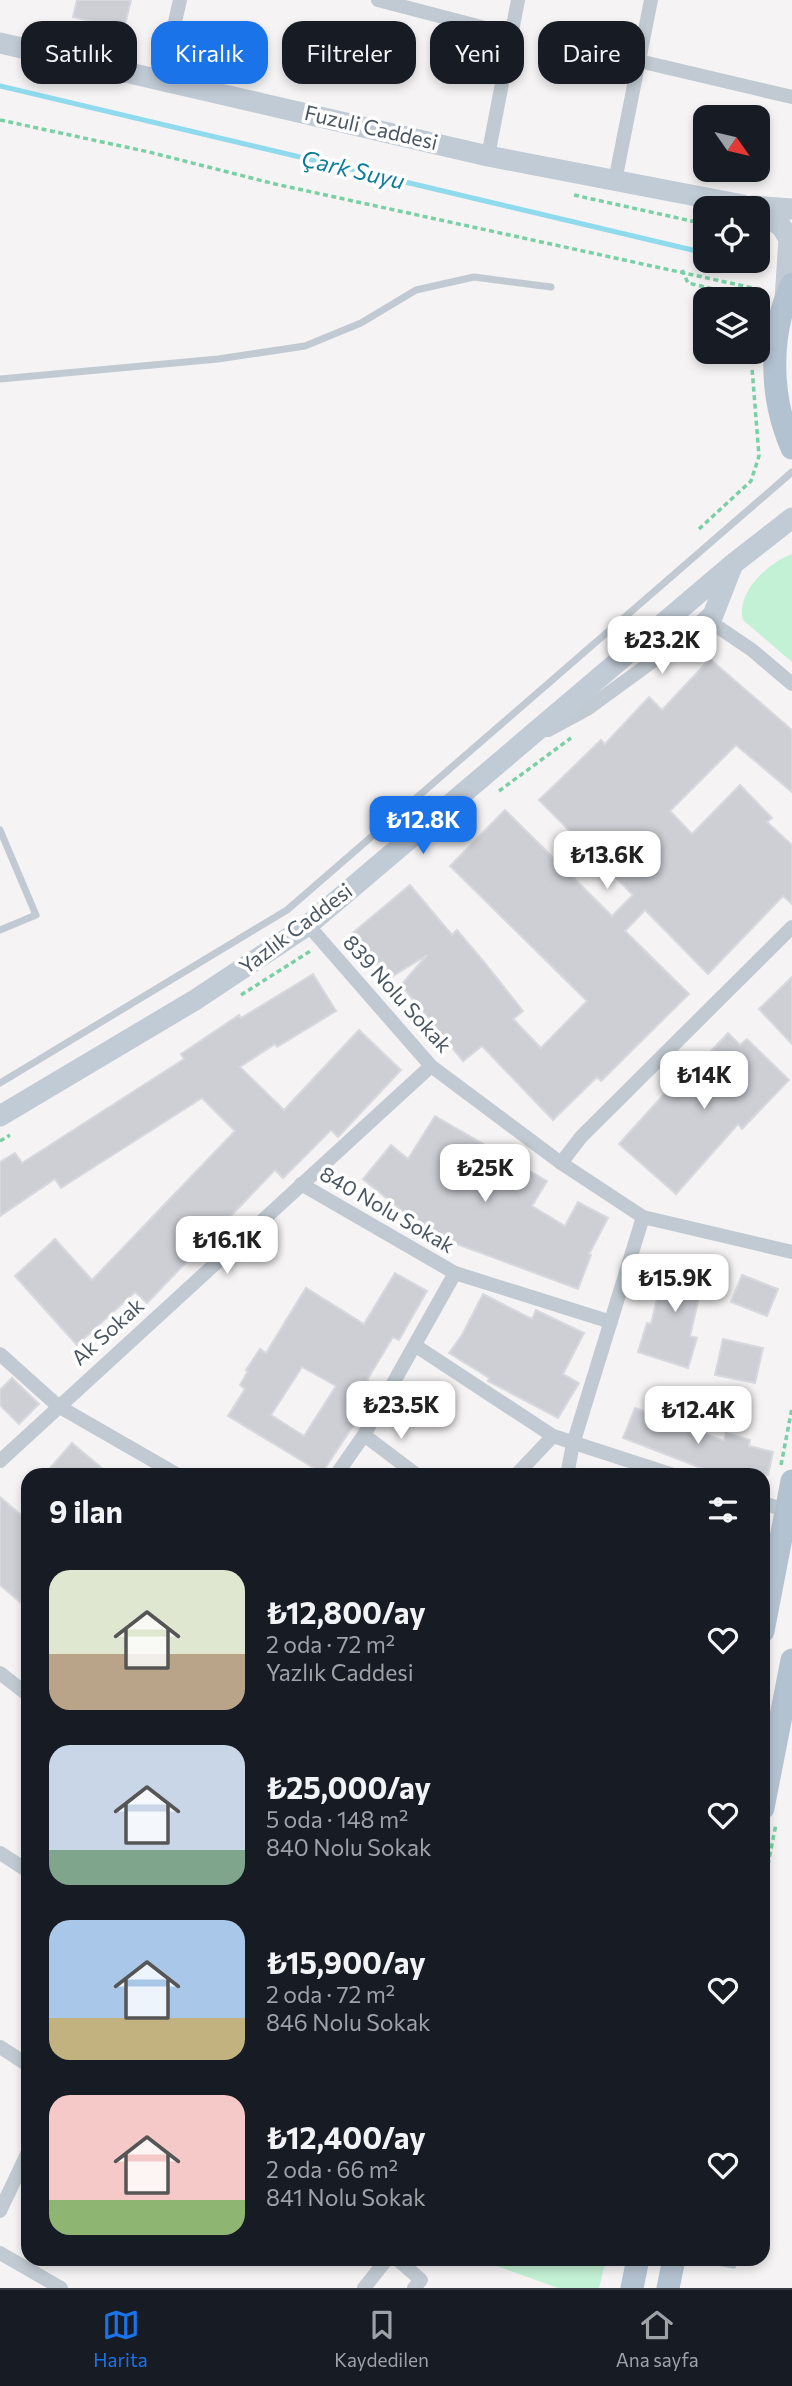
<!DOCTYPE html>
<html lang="tr">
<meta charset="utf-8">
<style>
body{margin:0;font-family:Commissioner,sans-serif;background:#20242c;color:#f1f3f6;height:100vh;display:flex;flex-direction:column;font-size:26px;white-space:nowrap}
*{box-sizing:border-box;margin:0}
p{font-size:23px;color:#9ea1a6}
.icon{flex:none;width:38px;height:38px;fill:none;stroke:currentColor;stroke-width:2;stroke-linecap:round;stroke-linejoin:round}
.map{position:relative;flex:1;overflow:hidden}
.details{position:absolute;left:21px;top:1468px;width:749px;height:798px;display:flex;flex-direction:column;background:#171b24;border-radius:21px;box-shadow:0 4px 10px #0003}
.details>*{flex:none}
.banner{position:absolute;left:21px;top:21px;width:751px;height:63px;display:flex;gap:14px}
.needle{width:46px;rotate:124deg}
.controls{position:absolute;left:693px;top:105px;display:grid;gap:14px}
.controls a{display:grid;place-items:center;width:77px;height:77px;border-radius:14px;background:#171b24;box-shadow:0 4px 10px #0003;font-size:35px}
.price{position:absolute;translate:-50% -60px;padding:0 16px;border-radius:14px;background:#fff;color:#222;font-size:23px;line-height:46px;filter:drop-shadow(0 2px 4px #0008)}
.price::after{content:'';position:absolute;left:50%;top:42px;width:21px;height:16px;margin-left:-10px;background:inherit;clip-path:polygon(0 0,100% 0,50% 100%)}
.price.selected{background:#1a73e8;color:#fff}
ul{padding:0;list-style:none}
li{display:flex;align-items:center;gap:21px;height:175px;padding:0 28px}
li span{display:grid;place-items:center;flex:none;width:196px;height:140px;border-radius:21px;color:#555}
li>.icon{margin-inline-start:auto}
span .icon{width:84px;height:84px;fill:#fffc;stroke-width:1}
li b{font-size:30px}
h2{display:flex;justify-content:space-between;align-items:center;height:84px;padding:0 28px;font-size:30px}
.tag{padding:0 24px;border-radius:21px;background:#171b24;box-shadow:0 4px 10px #0003;font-size:24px;line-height:63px}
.tag.selected{background:#1a73e8;color:#fff}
.tab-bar{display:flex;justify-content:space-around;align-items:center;height:98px;border-top:2px solid #363941;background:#171b24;font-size:19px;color:#9ea1a6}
.tab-bar a{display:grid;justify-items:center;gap:4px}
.tab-bar .selected{color:#1a73e8}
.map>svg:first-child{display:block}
.green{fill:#c3f1d5}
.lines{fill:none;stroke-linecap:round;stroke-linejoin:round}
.stream{stroke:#90daee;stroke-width:5}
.building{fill:#cdcfd5;stroke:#d7d9de;stroke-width:2;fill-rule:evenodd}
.path{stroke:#7ad0a6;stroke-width:3.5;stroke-dasharray:5 3.5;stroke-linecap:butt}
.lane{stroke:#c1cad2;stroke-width:7}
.street{stroke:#c1cad2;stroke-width:14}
.secondary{stroke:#c1cbd6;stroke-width:21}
.primary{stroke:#b3c2d1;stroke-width:23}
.labels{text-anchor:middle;stroke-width:7;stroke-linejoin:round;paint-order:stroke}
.street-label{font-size:21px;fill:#4a5661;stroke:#fff}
.water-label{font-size:23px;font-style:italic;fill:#0c7c9b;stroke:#fff}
</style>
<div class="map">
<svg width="792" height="2288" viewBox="0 0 792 2288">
<rect width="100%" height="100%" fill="#f5f3f3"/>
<g class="green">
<path d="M792 554V662L743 620C735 593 769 562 792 554Z"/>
<path d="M477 2259H606L599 2288H558Z"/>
</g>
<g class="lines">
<g class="stream">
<path d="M0 86 705 253"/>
<path d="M737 261 756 266"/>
</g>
</g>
<g class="building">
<path d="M77 0H131L124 29 73 17Z"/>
<path d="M710 659 792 730V792L736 745 670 811 692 834 740 785 772 818 767 822 792 845V904L783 896 708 974 645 910 625 931 689 994 601 1081 597 1077 553 1120 482 1046 463 1061 401 985 427 955 393 976 382 962 377 967 350 935 410 885 452 935 457 930 484 962 523 1011 513 1019 541 1048 587 1001 450 866 505 810 612 916 633 895 539 800 601 740 605 744 649 697 662 710Z"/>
<path d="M313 974 336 1011 277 1047 275 1044 240 1067 284 1110 359 1030 401 1070 338 1137 331 1130 283 1178 275 1170 147 1303 135 1292 77 1345 15 1276 55 1239 92 1280 235 1131 202 1098 61 1188 55 1179 0 1216V1162L15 1153 22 1163 184 1059 181 1054 239 1015 241 1018Z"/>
<path d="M792 977V1044L759 1009Z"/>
<path d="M728 1033 740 1045 747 1039 789 1080 742 1129 738 1124 676 1194 619 1144 665 1093 669 1096Z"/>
<path d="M435 1116 547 1181 532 1206 565 1226 578 1202 608 1218 589 1254 591 1255 578 1289 454 1243 452 1246 427 1231 363 1179 391 1145 408 1159Z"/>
<path d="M667 1258 706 1267 690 1336 697 1338 688 1368 638 1352 647 1323 651 1324Z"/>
<path d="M395 1273 427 1291 399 1340 393 1337 367 1380 378 1388 322 1473 228 1416 245 1389 240 1385 248 1371 246 1370 260 1349 266 1353 306 1288 364 1324ZM302 1367 336 1386 304 1436 271 1415Z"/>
<path d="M742 1275 778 1289 767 1316 731 1302Z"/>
<path d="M483 1294 532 1319 536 1310 584 1333 563 1374 579 1383 558 1418 488 1381 489 1378 449 1353 462 1335Z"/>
<path d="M723 1339 763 1348 755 1383 715 1375Z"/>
<path d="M12 1378 39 1404 19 1424 0 1405V1390Z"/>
<path d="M635 1408 724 1441 726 1433 750 1440 749 1446 773 1452 768 1475H730L709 1471 623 1438Z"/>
<path d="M72 1443 110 1475H44Z"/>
<path d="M0 1497 28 1521V1609L0 1585Z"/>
</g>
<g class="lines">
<g class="path">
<path d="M0 120 149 152 275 184 753 288"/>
<path d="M574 195 705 224"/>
<path d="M682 270 688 283 756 299"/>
<path d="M758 300H761L764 293"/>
<path d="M758 314 761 300"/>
<path d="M699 529 751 481 759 456 752 368"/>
<path d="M499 791 571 738"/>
<path d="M241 995 312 950"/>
<path d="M0 1141 10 1135"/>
<path d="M781 1465 792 1408"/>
<path d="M763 1890 776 1824"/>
</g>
<g class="lane">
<path d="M0 379 218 359 305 346 361 323 416 290 474 277 551 287"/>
<path d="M0 830 36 915 0 930"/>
<path d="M0 1083 287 910 792 472"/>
<path d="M702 2259 733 2265"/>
</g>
<g class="street">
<path d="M378 0 512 35"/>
<path d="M639 61 792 97"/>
<path d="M162 79 180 0"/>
<path d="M488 156 518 0"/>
<path d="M615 181 651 0"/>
<path d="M548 730 587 709 701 626 715 625 752 650 792 684"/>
<path d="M308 925 431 1066 561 1163 643 1217 792 1252"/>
<path d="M561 1163 581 1137 792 927"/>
<path d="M301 1184 455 1273 611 1322"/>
<path d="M416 1346 553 1436 673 1475"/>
<path d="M0 1354 58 1406 178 1475"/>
<path d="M364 1435 417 1475"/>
<path d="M0 1461 431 1066"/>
<path d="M336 1475 364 1435 455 1273"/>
<path d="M516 1475 553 1436"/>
<path d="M567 1475 573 1444 643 1217"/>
<path d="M763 1503 787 1511"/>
<path d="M0 1673 28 1695"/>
<path d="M0 1853 28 1871"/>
<path d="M0 2047 28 2065"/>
<path d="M0 2211 28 2152"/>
<path d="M0 2253 61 2288"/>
<path d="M397 2259 421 2280 414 2288"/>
<path d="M364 2288 387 2259"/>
</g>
<g class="secondary">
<path d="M0 43 488 156 743 205"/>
<path d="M752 206 792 209"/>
<path d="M758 212 781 226 789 239 785 300"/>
<path d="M701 626 713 615 733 564"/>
<path d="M0 1116 195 1000 308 925 733 564 792 518"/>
</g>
<g class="primary">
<path d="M792 284C768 335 770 398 792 448"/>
<path d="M763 1631 792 1481"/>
<path d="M763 1808 792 1660"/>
<path d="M632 2288 638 2259"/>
<path d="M668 2288 674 2259"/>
</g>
</g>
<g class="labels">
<g class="street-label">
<text transform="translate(371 128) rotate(13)" y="7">Fuzuli Caddesi</text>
<text transform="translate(296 929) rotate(-37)" y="7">Yazlık Caddesi</text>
<text transform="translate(397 994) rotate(48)" y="7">839 Nolu Sokak</text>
<text transform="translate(387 1210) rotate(30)" y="7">840 Nolu Sokak</text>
<text transform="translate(108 1332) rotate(-42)" y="7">Ak Sokak</text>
</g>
<g class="water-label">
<text transform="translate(353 170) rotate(13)" y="8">Çark Suyu</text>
</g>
</g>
</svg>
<div class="controls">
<a><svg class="needle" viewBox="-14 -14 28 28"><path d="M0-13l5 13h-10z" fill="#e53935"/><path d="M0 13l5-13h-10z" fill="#9ea1a6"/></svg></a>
<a><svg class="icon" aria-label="locate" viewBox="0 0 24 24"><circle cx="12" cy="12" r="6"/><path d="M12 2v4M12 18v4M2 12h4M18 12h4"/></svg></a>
<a><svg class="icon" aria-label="layers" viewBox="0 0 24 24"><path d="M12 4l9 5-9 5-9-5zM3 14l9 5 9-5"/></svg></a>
</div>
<b class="price" style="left:662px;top:676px">₺23.2K</b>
<b class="price selected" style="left:423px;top:856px">₺12.8K</b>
<b class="price" style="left:607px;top:891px">₺13.6K</b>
<b class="price" style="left:704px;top:1111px">₺14K</b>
<b class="price" style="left:485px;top:1204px">₺25K</b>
<b class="price" style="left:227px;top:1276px">₺16.1K</b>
<b class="price" style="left:675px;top:1314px">₺15.9K</b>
<b class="price" style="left:401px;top:1441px">₺23.5K</b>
<b class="price" style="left:698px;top:1446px">₺12.4K</b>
<div class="banner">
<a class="tag">Satılık</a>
<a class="tag selected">Kiralık</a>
<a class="tag">Filtreler</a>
<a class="tag">Yeni</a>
<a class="tag">Daire</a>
</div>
<section class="details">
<h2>9 ilan<svg class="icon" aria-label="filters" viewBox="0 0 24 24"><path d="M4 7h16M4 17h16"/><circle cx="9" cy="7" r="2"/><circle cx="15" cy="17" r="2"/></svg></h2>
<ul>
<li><span style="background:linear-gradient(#dfe7d0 60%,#b9a48a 0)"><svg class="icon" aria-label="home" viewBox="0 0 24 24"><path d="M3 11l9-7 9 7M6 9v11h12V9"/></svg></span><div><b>₺12,800/ay</b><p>2 oda · 72 m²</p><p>Yazlık Caddesi</p></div><svg class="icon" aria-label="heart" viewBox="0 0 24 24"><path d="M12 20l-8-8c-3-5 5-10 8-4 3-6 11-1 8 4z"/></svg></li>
<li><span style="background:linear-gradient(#c9d6e8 75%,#7fa58c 0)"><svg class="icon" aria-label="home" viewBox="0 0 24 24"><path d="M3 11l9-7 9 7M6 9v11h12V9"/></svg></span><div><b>₺25,000/ay</b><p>5 oda · 148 m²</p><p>840 Nolu Sokak</p></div><svg class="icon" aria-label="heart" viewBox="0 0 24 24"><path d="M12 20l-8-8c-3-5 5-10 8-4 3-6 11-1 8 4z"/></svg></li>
<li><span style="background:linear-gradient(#a9c7e8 70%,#c2b280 0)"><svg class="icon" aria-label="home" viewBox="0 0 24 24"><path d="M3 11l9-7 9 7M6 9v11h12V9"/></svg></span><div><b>₺15,900/ay</b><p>2 oda · 72 m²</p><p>846 Nolu Sokak</p></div><svg class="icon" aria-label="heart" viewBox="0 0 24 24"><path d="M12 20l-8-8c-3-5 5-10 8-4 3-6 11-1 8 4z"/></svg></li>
<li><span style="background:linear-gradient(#f6c9c9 75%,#8fb573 0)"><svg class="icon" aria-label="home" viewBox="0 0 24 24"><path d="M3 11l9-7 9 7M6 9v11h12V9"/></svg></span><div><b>₺12,400/ay</b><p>2 oda · 66 m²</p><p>841 Nolu Sokak</p></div><svg class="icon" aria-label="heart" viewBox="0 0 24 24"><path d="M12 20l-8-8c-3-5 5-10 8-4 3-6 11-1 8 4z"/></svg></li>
</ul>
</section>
</div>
<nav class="tab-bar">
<a class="selected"><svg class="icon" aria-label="map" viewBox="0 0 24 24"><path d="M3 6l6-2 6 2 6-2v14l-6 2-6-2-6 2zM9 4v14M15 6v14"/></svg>Harita</a>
<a><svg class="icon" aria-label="saved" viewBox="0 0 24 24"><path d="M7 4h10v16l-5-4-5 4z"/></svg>Kaydedilen</a>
<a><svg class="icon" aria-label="home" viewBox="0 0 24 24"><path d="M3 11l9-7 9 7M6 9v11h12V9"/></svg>Ana sayfa</a>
</nav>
